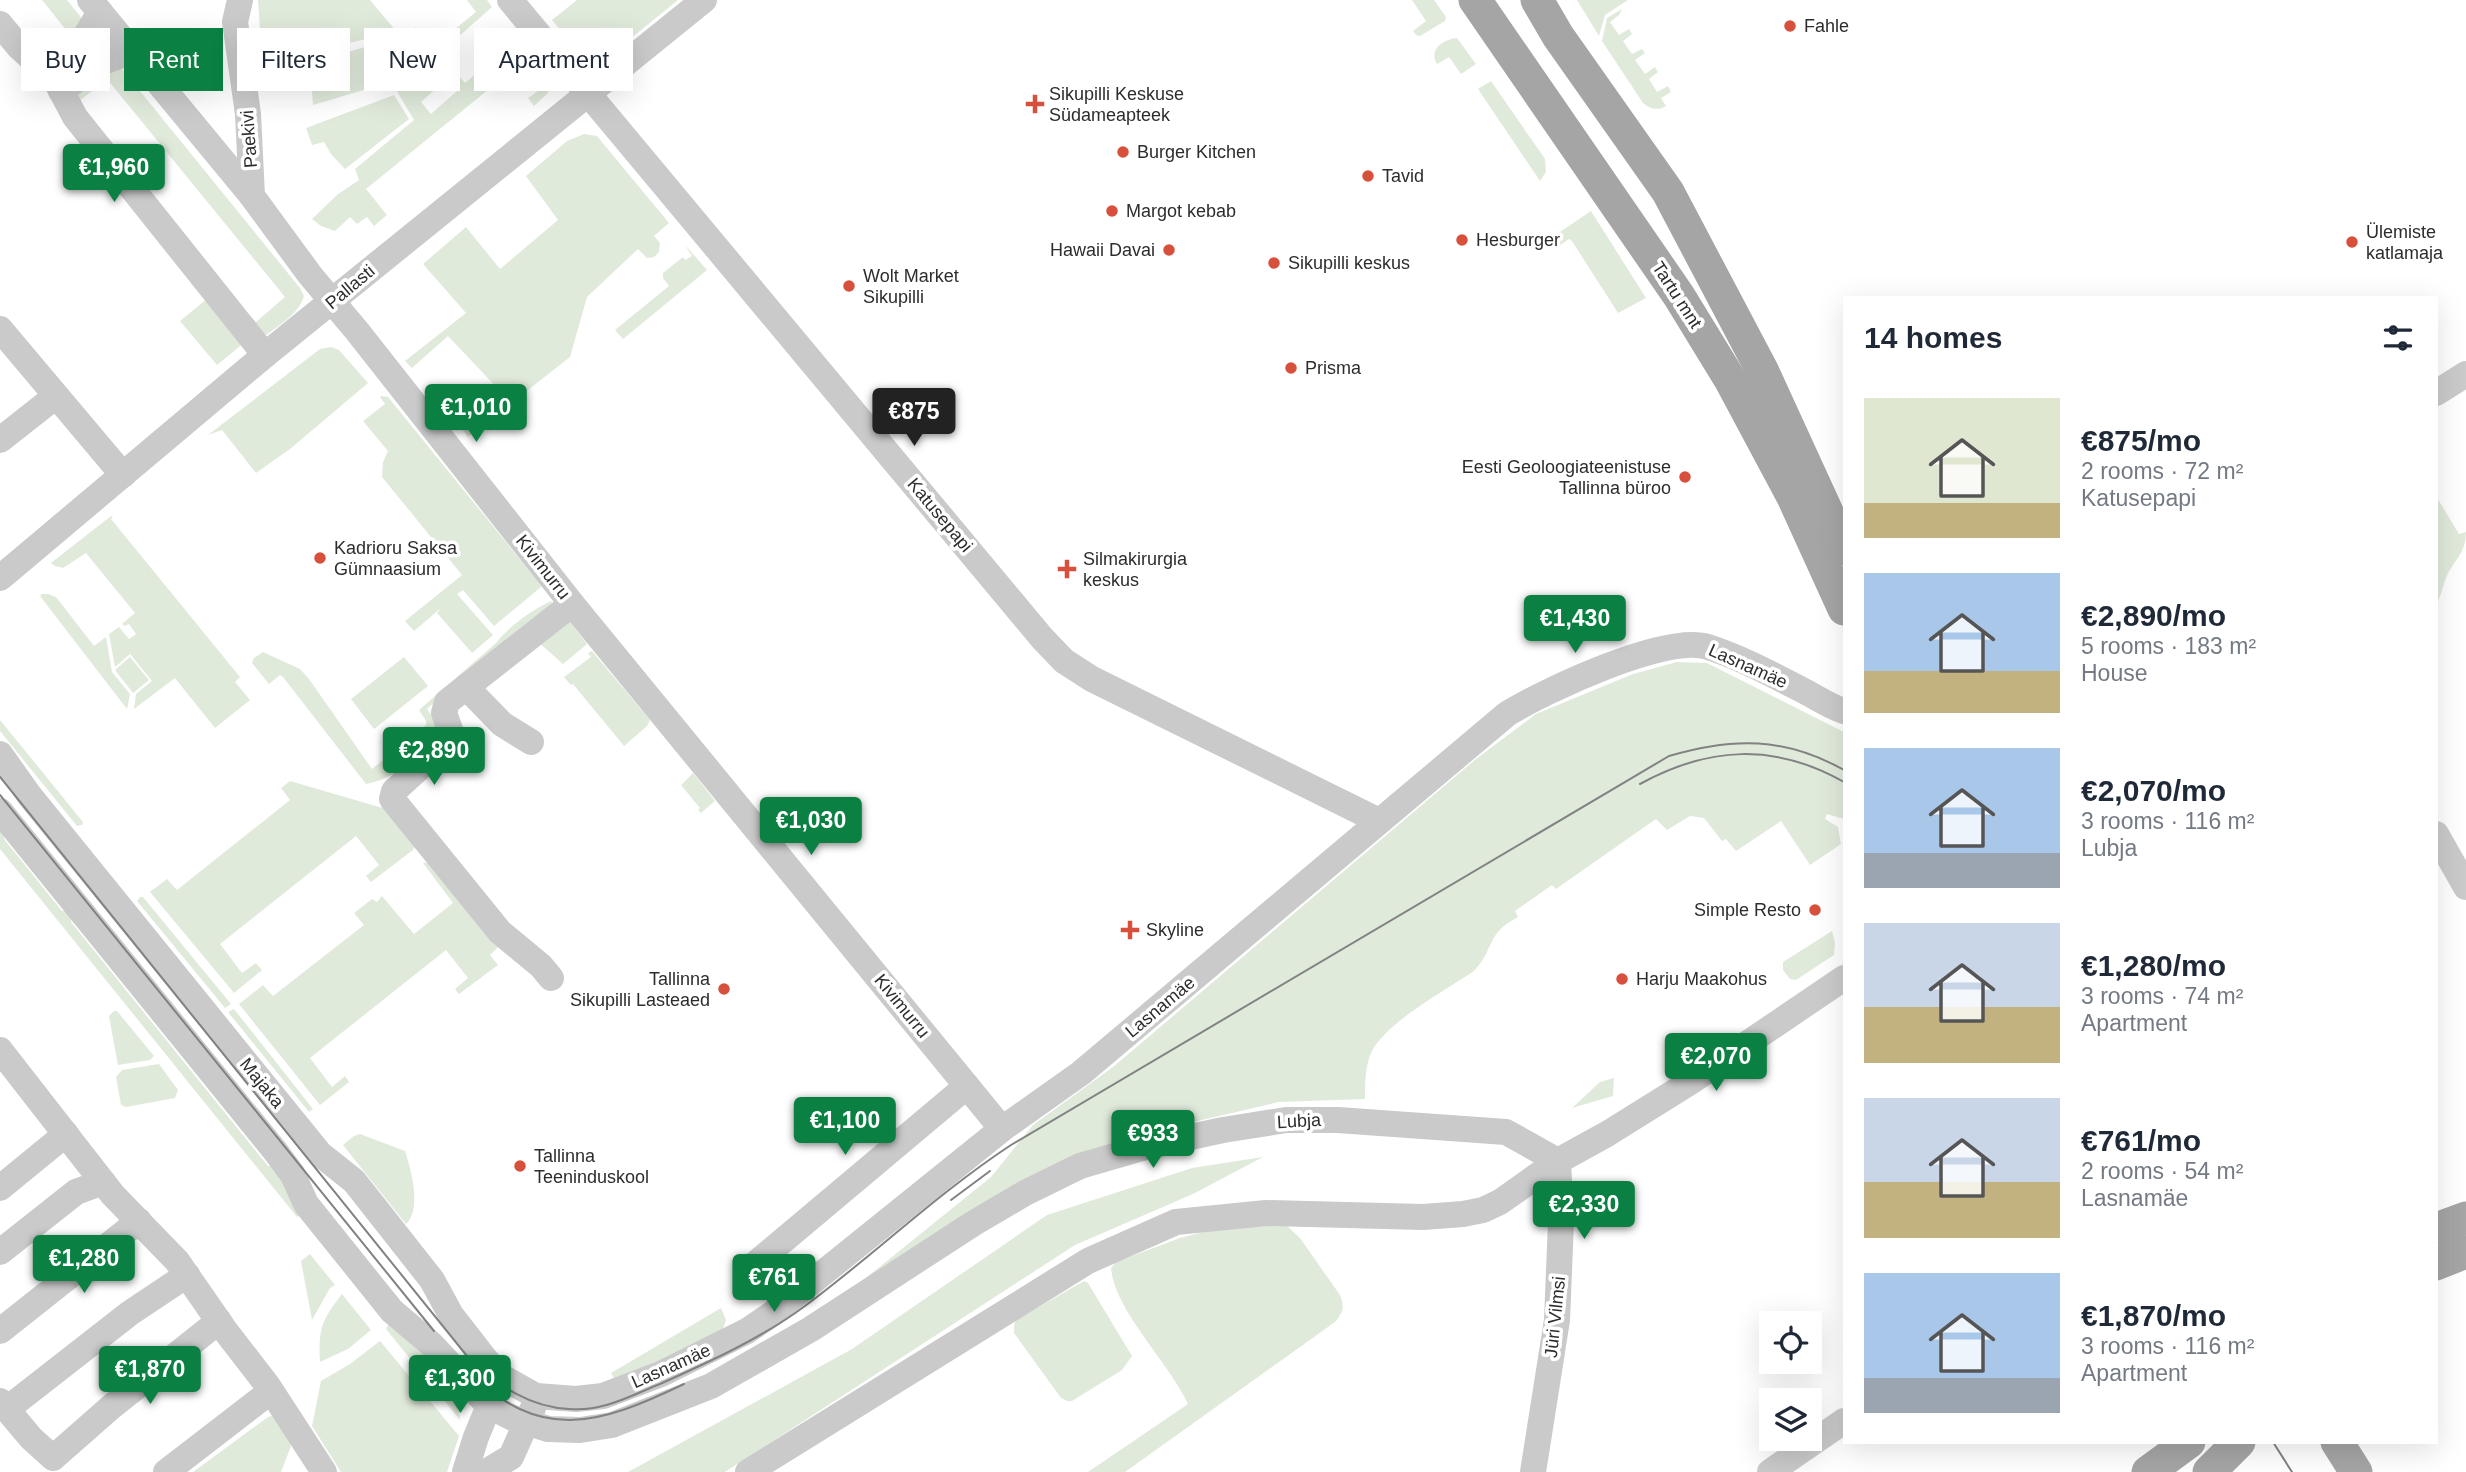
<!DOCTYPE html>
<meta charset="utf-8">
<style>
body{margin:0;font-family:Arial,sans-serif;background:#f6f6f7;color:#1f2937;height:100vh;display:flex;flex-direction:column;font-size:26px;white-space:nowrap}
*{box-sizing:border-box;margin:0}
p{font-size:23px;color:#747a83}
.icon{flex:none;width:38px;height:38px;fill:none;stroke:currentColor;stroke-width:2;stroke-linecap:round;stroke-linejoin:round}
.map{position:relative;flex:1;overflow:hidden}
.drawer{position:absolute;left:1843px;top:296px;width:595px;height:1148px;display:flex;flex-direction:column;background:#fff;border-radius:0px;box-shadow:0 7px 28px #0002}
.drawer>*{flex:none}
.guide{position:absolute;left:21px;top:28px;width:665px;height:63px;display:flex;gap:14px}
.controls{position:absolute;left:1759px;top:1311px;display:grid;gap:14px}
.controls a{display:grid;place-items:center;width:63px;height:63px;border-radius:0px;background:#fff;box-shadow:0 7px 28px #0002;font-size:35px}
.price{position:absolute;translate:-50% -60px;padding:0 16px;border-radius:7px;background:#0b8043;color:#fff;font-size:23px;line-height:46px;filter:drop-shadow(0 2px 4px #0008)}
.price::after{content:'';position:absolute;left:50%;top:42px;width:21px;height:16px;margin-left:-10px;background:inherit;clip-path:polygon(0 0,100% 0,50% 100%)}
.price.on{background:#222;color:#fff}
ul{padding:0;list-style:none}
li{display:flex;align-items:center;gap:21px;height:175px;padding:0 21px}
li span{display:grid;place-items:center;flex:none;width:196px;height:140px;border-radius:0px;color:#555}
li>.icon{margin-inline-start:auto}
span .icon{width:84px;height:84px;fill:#fffc;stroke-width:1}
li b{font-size:30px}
h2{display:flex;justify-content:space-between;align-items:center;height:84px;padding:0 21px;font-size:30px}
.tag{padding:0 24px;border-radius:0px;background:#fff;box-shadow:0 7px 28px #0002;font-size:24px;line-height:63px}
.tag.on{background:#0b8043;color:#fff}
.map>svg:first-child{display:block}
.green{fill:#e0eadb;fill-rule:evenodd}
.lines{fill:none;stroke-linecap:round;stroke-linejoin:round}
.minor{stroke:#cacaca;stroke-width:26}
.major{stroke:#a5a5a5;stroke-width:33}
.tram{stroke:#828282;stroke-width:2}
.poi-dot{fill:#d7503b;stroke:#fff;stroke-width:2.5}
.labels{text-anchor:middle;stroke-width:7;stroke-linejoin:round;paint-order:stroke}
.poi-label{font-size:18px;fill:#2d2d2d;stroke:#fff;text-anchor:start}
.street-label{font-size:18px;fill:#2d2d2d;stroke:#fff}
</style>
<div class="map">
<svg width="2466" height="1472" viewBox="0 0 2466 1472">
<rect width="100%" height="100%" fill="#fff"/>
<g class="green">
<path d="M42 0H67L84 21 53 55 38 57 67 31Z"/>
<path d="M258 0H370L402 38 416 27 433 47 476 12 467 0H487L492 7 439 54 465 83 517 39 551 86 548 93 534 106 528 98 541 89 520 64 366 189 387 215 374 226 367 217 357 224 350 217 335 231 321 226 312 219 337 195 359 180 355 169 414 120 366 39 282 58 262 59ZM448 78 458 90 431 114 421 102Z"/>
<path d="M577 0H678L604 60 593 64 579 53 552 20Z"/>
<path d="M1412 0H1434L1446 17 1445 21 1420 36 1416 35 1413 31 1426 21Z"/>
<path d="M1577 0H1628L1605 15 1599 36Z"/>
<path d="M1622 9 1619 15 1610 22 1619 35 1629 29 1632 34 1623 41 1632 54 1642 49 1645 53 1635 60 1645 74 1655 67 1658 72 1649 79 1657 92 1668 86 1671 92 1661 98 1666 106C1658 111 1650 109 1643 103L1602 41 1607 18Z"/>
<path d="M1457 38 1476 64 1461 74 1449 57 1437 64C1428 49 1444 39 1457 38Z"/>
<path d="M365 47 384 84 313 105 310 63Z"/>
<path d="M118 64 300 288 304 296C298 316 277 326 261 339L246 321 251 317 256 322 285 297 107 79 78 102 96 124 90 129C86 125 81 120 79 115 64 87 95 69 118 64Z"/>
<path d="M1491 81 1545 159 1546 172 1540 181 1478 89Z"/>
<path d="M394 95 409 119 345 169 331 154 324 142 312 145 306 128Z"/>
<path d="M584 134 597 136 669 223 654 236 660 243 659 252 654 257 647 258 638 249 587 297 570 357 468 437 461 428 502 393 448 336 412 368 405 361 466 313 423 264 466 227 500 269 558 220 526 176 567 141Z"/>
<path d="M1591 211 1646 298 1618 313 1572 241 1569 239 1556 248 1552 239 1554 236Z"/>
<path d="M685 245 707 270 623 339 615 330 669 286 663 278V273L683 257 685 260 692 256Z"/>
<path d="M208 298 245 342 217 365 180 321Z"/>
<path d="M331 347 339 350 368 383 290 449 256 473 222 430 208 435 320 349Z"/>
<path d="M382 396 388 397 540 584 541 587 494 626 463 590 457 594 493 635 472 653 437 613 441 608 414 631 405 621 462 575 382 477 383 462 388 451 363 421 385 404 380 397Z"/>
<path d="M2436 496 2459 534 2466 532C2466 554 2454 559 2446 578 2442 587 2442 596 2436 604Z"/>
<path d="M111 516 113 517 111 519 240 677 235 682 250 700 215 728 175 678 134 709 136 694 152 681 130 654 115 667 109 634 119 627 129 639 136 634 129 624 125 626 122 624 135 613 86 553 63 568 55 566 51 563Z"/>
<path d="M42 594H48L56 597 94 646 106 637 112 672 130 694 127 709 40 596Z"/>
<path d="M551 601 554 606 429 707 427 709 441 729C419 755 401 777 366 784L283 677 280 675 269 684 252 663 254 658 263 652 300 669 309 679 372 769 426 725V721L419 710 496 643C508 627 532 610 551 601Z"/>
<path d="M566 617 587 644 563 664 535 639Z"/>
<path d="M592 651 650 720 647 726 624 746 573 684 571 685 564 677 591 657 588 653Z"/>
<path d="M130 657 149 680 133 693 115 670Z"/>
<path d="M404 657 428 686 374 729 351 699Z"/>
<path d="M1677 662 1707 663 1844 732V819L1827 814 1825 819 1838 827 1841 844 1810 865 1781 821 1736 851 1726 839 1722 841 1704 818 1690 816 1667 830 1656 819 1556 889 1552 885 1515 911 1518 917C1485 934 1495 949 1474 971 1446 990 1387 1022 1372 1051 1365 1065 1365 1083 1365 1099L1279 1102 1180 1125 1090 1152 841 1298 991 1177 1033 1125 1113 1067 1476 759 1536 714 1633 674Z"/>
<path d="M0 720 83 822 82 825 77 826 0 731Z"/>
<path d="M693 773 715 801 701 813 698 810 700 808 681 785Z"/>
<path d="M290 781 393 811 417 840 413 850 371 882 366 876 379 865 356 836 220 944 242 973 256 963 262 970 234 993 150 892 167 879 177 890 290 800 281 788Z"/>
<path d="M0 824 5 828 4 839 62 911H73L71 922 268 1166H279L304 1213 297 1217 0 849Z"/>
<path d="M434 862 500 945 490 955 498 965 459 994 455 989 468 978 446 950 310 1058 332 1087 345 1076 349 1082 320 1105 239 1004 263 985 273 996 364 925 354 913 372 899 377 902 382 896 414 934 453 903 423 863Z"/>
<path d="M140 897H143L231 1004 225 1008 137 901Z"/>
<path d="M1832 931 1835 943 1834 955 1796 980 1790 979 1783 970V962Z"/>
<path d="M234 1009 313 1109 309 1112 228 1012Z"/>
<path d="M114 1011H117L154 1056 150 1060 118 1065 109 1016Z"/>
<path d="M159 1064 178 1090 175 1098 126 1107 121 1105 116 1077 122 1070Z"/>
<path d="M1614 1078 1613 1096 1572 1108 1600 1082Z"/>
<path d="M360 1134 405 1151C411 1170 422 1209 406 1224L343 1145 354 1136Z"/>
<path d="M1263 1157 1193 1194 1075 1245 725 1472H628L852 1349 1047 1215 1192 1168Z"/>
<path d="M1286 1225 1300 1238 1340 1295C1345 1307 1343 1313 1335 1322L1125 1472H1088L1188 1404C1170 1364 1114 1310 1111 1268L1116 1262 1180 1238 1227 1226Z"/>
<path d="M310 1254 335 1285 330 1288 312 1320 301 1261Z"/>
<path d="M1084 1281 1088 1283 1132 1356 1122 1370 1072 1401H1067L1061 1398 1014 1333V1325L1016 1320Z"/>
<path d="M342 1294 371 1330 348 1349 320 1362C318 1328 322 1320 342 1294Z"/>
<path d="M721 1308 726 1320 722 1332 617 1383 611 1373Z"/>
<path d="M391 1320 452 1384 458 1398 460 1420 386 1329Z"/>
<path d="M380 1341 459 1436 447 1472H341L312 1426 321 1381 350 1364Z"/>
<path d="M278 1414 291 1446 281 1472H193L268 1417Z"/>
</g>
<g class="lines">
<g class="minor">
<path d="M90 0 252 196 310 275 357 331 572 604 1002 1129"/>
<path d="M240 0 235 22 248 114 252 196"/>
<path d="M510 0 1042 638 1064 661 1092 679 1379 821"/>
<path d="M0 24 19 47 56 81 75 117 265 355"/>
<path d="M46 71 85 37 100 12"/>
<path d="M61 91 100 63 133 51"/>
<path d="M0 329 123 475"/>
<path d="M2436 393 2466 374"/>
<path d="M0 440 56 396"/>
<path d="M0 578 265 355 704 0"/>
<path d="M466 687 502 724 531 742"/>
<path d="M0 754 29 795 320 1154 354 1181 432 1280 451 1315 486 1360 502 1377 536 1396 576 1399 603 1396 661 1374 747 1331 772 1314 1002 1129 1081 1073 1507 714C1544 691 1667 633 1708 647 1742 658 1775 676 1806 692 1819 699 1831 707 1844 711"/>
<path d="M0 811 276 1152 293 1175 306 1204 392 1311 431 1344 489 1406 513 1418 548 1429 580 1430 612 1425 711 1386 811 1329 974 1223 1025 1193 1080 1166 1149 1146 1223 1130 1286 1120H1338L1506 1132 1558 1161"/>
<path d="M2436 834 2466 887"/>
<path d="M551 978 541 966 500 932 392 799 394 791 449 741 452 735 444 713 447 702 572 604"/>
<path d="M0 1050 113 1195 177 1261 224 1329 268 1386 324 1472"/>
<path d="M0 1188 66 1134"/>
<path d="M0 1252 76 1192 103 1182"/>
<path d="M754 1265 967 1086"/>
<path d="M0 1331 139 1221"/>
<path d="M0 1401 31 1438 53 1458 111 1407 219 1321"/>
<path d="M7 1409 130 1313 187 1275"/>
<path d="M166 1472 271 1391"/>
<path d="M465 1472 476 1437 495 1391"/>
<path d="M486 1472 511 1457 533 1408"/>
<path d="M748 1472 1088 1261 1176 1222 1266 1213 1423 1217 1463 1214 1483 1210 1500 1202 1558 1161 1607 1134 1692 1081 1844 978"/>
<path d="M1533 1472 1557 1320 1561 1222 1558 1161"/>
<path d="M1770 1472 1844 1421"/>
</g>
<g class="major">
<path d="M1475 0 1679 296 1731 381 1793 497 1844 609"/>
<path d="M1537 0 1558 36 1668 192 1763 372 1844 549"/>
<path d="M2436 1229 2466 1218"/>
<path d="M2436 1264 2466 1252"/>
<path d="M2337 1442 2356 1472"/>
<path d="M2148 1472 2189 1442"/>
<path d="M2209 1472 2239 1442"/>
</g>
<g class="tram">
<path d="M0 777 471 1361C500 1386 529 1407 569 1409 602 1412 630 1396 660 1384 709 1362 762 1338 805 1306 875 1254 938 1193 1011 1145L1669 756C1733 737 1785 737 1844 770"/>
<path d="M1640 784C1709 746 1775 743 1844 782"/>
<path d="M0 795 434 1331"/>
<path d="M951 1200 990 1171"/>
<path d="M465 1369C541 1444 598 1425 684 1384"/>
<path d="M2273 1442 2292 1472"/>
</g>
</g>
<g class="poi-dot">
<circle cx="1790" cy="26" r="7"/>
<path d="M1031.5 93.5h7v7h7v7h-7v7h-7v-7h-7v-7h7z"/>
<circle cx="1123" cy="152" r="7"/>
<circle cx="1368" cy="176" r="7"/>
<circle cx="1112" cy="211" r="7"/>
<circle cx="1462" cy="240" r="7"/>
<circle cx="2352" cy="242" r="7"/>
<circle cx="1169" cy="250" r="7"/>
<circle cx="1274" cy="263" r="7"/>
<circle cx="849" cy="286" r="7"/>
<circle cx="1291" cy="368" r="7"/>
<circle cx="1685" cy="477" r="7"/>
<circle cx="320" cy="558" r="7"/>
<path d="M1063.5 558.5h7v7h7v7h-7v7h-7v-7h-7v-7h7z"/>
<circle cx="1815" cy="910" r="7"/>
<path d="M1126.5 919.5h7v7h7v7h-7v7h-7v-7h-7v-7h7z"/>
<circle cx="1622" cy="979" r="7"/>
<circle cx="724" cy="989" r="7"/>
<circle cx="520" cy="1166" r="7"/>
</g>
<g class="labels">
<g class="poi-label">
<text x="1804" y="32">Fahle</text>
<text x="1049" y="100">Sikupilli Keskuse<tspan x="1049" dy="21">Südameapteek</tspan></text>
<text x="1137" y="158">Burger Kitchen</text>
<text x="1382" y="182">Tavid</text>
<text x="1126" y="217">Margot kebab</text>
<text x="2366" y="238">Ülemiste<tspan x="2366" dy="21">katlamaja</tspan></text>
<text x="1476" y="246">Hesburger</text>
<text x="1155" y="256" text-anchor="end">Hawaii Davai</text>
<text x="1288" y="269">Sikupilli keskus</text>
<text x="863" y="282">Wolt Market<tspan x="863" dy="21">Sikupilli</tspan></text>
<text x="1305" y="374">Prisma</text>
<text x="1671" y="473" text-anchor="end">Eesti Geoloogiateenistuse<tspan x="1671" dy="21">Tallinna büroo</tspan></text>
<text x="334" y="554">Kadrioru Saksa<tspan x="334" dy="21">Gümnaasium</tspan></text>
<text x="1083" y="565">Silmakirurgia<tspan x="1083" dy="21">keskus</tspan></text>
<text x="1801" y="916" text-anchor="end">Simple Resto</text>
<text x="1146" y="936">Skyline</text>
<text x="710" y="985" text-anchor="end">Tallinna<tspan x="710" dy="21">Sikupilli Lasteaed</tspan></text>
<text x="1636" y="985">Harju Maakohus</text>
<text x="534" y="1162">Tallinna<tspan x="534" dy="21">Teeninduskool</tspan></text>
</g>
<g class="street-label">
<text transform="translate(249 139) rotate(-94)" y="6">Paekivi</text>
<text transform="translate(350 287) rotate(-40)" y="6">Pallasti</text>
<text transform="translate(1677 295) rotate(57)" y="6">Tartu mnt</text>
<text transform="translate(940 515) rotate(50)" y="6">Katusepapi</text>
<text transform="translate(543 567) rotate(52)" y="6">Kivimurru</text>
<text transform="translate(1748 666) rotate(24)" y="6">Lasnamäe</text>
<text transform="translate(902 1006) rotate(51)" y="6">Kivimurru</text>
<text transform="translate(1160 1007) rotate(-40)" y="6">Lasnamäe</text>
<text transform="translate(262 1083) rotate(51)" y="6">Majaka</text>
<text transform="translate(1299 1121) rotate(-3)" y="6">Lubja</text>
<text transform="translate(1555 1317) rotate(-84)" y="6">Jüri Vilmsi</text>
<text transform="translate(671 1366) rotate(-24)" y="6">Lasnamäe</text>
</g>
</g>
</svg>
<div class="controls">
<a><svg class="icon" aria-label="locate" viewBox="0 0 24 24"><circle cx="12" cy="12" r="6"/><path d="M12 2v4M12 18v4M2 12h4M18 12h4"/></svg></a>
<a><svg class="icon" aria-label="layers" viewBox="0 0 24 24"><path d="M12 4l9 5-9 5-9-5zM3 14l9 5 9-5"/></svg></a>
</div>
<b class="price" style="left:114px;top:204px">€1,960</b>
<b class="price" style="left:476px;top:444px">€1,010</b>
<b class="price on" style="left:914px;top:448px">€875</b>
<b class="price" style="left:1575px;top:655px">€1,430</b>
<b class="price" style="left:434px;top:787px">€2,890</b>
<b class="price" style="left:811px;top:857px">€1,030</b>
<b class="price" style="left:1716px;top:1093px">€2,070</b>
<b class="price" style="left:845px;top:1157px">€1,100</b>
<b class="price" style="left:1153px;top:1170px">€933</b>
<b class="price" style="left:1584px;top:1241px">€2,330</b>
<b class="price" style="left:84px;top:1295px">€1,280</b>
<b class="price" style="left:774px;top:1314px">€761</b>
<b class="price" style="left:150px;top:1406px">€1,870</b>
<b class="price" style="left:460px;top:1415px">€1,300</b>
<div class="guide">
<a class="tag">Buy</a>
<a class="tag on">Rent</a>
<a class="tag">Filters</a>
<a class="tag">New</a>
<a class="tag">Apartment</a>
</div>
<section class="drawer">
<h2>14 homes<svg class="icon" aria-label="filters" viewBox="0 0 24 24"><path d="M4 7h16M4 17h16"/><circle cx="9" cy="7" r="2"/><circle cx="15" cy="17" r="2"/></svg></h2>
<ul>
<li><span style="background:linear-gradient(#dfe7d0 75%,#c2b280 0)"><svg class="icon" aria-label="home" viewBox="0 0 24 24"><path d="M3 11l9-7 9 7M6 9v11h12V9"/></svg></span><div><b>€875/mo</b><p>2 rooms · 72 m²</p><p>Katusepapi</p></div></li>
<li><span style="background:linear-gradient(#a9c7e8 70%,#c2b280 0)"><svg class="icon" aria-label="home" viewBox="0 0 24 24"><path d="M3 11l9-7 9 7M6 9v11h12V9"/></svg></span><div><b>€2,890/mo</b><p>5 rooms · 183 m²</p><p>House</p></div></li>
<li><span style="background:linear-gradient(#a9c7e8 75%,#9aa5b1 0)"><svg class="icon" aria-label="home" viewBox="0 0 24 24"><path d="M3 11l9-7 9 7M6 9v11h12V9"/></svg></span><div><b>€2,070/mo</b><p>3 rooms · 116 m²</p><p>Lubja</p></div></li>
<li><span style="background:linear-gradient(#c9d6e8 60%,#c2b280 0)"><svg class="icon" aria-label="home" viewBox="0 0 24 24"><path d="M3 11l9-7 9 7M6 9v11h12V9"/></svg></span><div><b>€1,280/mo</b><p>3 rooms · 74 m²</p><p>Apartment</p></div></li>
<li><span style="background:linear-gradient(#c9d6e8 60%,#c2b280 0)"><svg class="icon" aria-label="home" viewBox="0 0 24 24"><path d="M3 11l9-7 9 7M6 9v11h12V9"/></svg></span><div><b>€761/mo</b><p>2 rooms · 54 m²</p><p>Lasnamäe</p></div></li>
<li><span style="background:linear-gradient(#a9c7e8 75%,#9aa5b1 0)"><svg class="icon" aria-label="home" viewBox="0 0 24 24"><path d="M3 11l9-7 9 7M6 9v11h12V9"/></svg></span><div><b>€1,870/mo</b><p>3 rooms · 116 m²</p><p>Apartment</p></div></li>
</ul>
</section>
</div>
